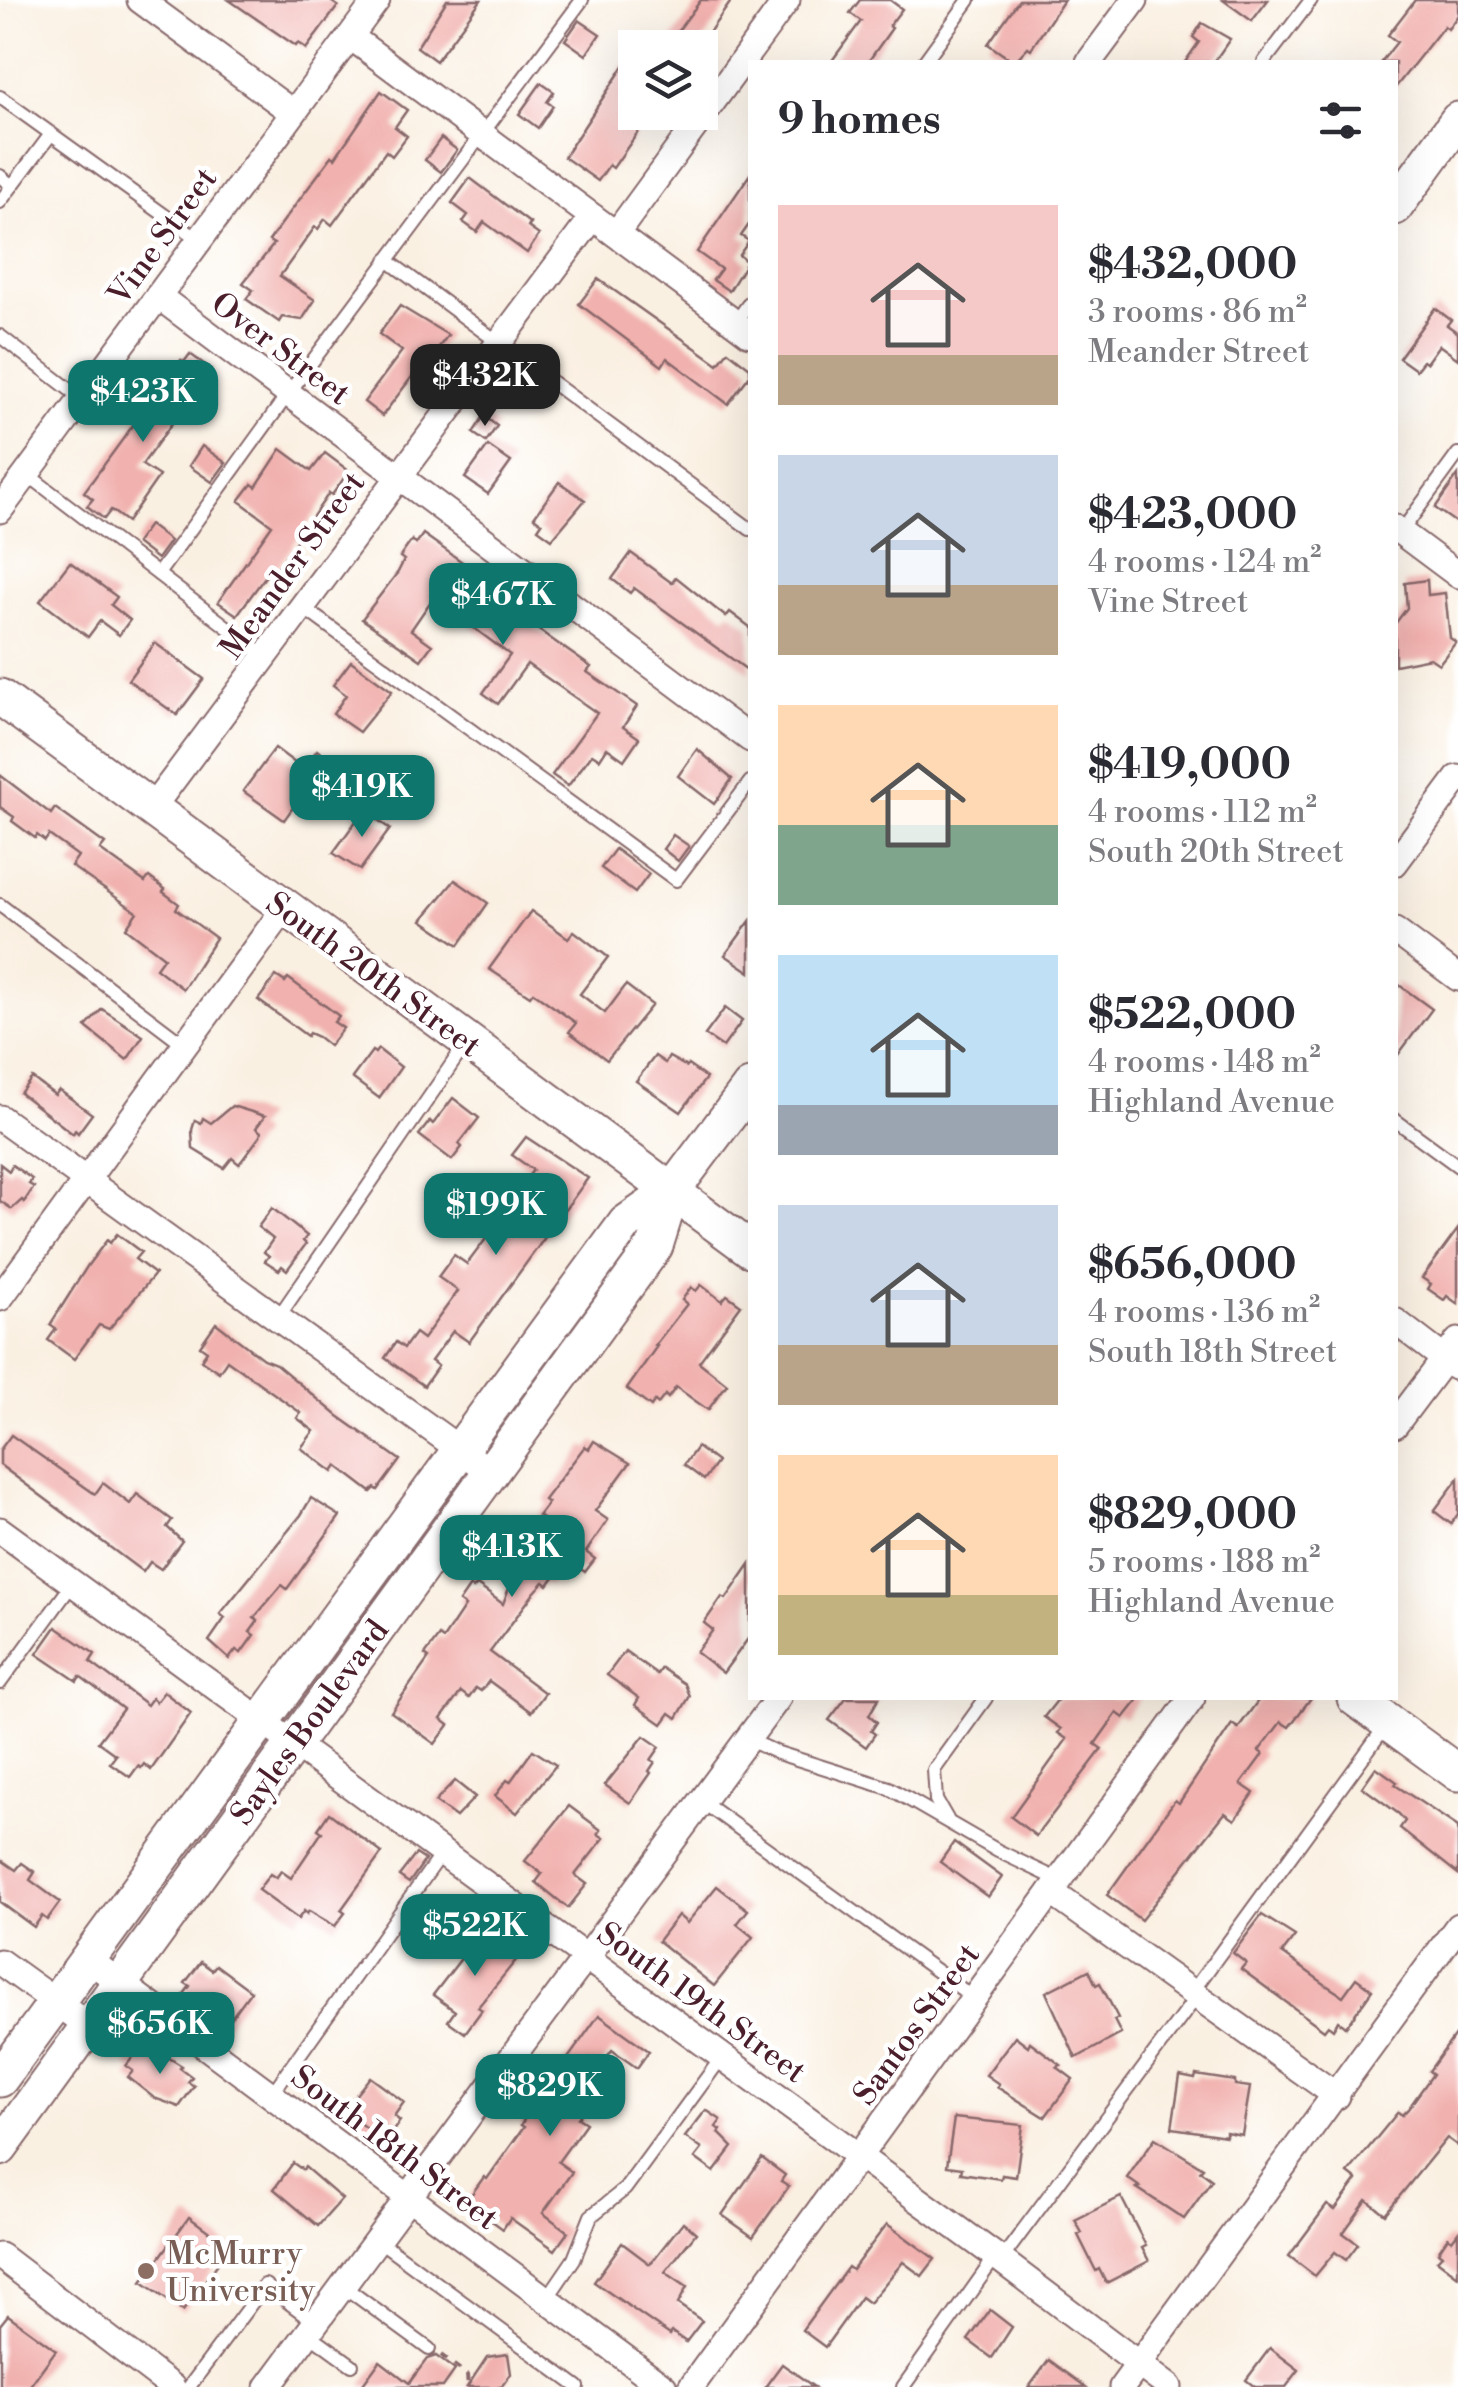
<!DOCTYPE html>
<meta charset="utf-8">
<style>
body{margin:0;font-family:"Libre Bodoni",serif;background:#f2f2f3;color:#2b2b33;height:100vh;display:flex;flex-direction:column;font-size:38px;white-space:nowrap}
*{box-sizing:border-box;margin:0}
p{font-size:32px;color:#7c7c81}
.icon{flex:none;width:55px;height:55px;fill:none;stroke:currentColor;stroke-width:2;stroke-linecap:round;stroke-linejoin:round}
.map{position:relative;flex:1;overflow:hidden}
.drawer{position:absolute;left:748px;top:60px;width:650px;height:1640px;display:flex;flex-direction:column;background:#fff;border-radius:0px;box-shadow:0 10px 40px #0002}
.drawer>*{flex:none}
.fabs{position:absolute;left:618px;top:30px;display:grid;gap:20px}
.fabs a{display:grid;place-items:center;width:100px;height:100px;border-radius:0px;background:#fff;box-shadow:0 10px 40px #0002;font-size:50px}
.price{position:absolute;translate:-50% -85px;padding:0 22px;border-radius:20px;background:#0f766e;color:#fff;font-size:32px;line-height:65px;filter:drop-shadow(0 2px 5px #0008)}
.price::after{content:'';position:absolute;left:50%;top:60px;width:30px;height:22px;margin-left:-15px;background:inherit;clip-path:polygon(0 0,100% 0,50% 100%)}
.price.on{background:#222;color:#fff}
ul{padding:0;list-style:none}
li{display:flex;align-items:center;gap:30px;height:250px;padding:0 30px}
li span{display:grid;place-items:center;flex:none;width:280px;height:200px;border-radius:0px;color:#555}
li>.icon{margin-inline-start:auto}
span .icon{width:120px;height:120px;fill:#fffc;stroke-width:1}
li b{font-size:42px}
h2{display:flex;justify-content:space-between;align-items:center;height:120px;padding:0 30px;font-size:42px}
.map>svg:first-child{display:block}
.building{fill:#f1b1ae}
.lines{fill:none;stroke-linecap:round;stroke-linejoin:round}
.lane-casing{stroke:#88686b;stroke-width:16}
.street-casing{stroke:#88686b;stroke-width:29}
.secondary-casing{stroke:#88686b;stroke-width:39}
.path{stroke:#88686b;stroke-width:4;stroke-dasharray:8 8;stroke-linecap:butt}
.lane{stroke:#fff;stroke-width:12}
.street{stroke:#fff;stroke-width:25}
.secondary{stroke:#fff;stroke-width:35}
.education-dot{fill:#8d6e63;stroke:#fff;stroke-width:4}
.labels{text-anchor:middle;stroke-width:9;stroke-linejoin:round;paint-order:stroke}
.street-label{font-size:32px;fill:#4a1f2b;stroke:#fff}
.education-label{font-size:32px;fill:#785e54;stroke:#fff;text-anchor:start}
</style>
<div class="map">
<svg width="1458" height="2387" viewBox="0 0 1458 2387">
<rect width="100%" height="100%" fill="#fff"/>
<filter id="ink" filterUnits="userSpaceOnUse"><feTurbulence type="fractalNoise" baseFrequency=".01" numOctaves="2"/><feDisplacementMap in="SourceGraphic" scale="20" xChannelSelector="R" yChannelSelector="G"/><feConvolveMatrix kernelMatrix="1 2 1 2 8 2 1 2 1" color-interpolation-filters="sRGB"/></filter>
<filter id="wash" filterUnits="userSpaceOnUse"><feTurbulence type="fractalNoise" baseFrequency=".0048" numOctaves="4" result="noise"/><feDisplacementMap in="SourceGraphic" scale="40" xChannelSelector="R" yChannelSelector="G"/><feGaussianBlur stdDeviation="2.25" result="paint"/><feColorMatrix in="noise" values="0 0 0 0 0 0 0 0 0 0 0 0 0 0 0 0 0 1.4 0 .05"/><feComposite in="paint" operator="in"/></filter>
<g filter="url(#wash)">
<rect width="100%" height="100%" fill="#faf0e2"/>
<g id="blocks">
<g class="building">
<path d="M229 0H329L338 6 306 49 298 43 296 46Z"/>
<path d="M447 0H481L436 61 417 47Z"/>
<path d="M701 0H732L698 48H665Z"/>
<path d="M860 0H890L902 9 889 26 892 28 868 62H831L861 21 850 13Z"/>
<path d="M1019 0H1064L1031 49 1028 47 1014 62 988 44Z"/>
<path d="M1223 0H1268L1252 21Z"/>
<path d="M1415 0H1458V15L1448 29 1444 26 1395 88V62H1381L1397 42 1388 35Z"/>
<path d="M579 20 600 34 586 55 565 40Z"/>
<path d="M1202 23 1230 39 1214 62H1185L1199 42 1193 37Z"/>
<path d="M635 49V112H652L613 168 609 165 598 181 564 157Z"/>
<path d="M541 83 554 92 547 102 553 106 538 128 519 114Z"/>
<path d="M381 91 407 110 395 127 407 136 392 156 386 151 332 225 325 219 318 229 315 227 280 276 315 300 302 320 282 317 279 322 246 299 253 290 243 283 274 244 269 241 285 219 332 156 335 158Z"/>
<path d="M441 138 457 150 441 172 425 160Z"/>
<path d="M750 174V223L741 236 749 241 739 255 747 262 729 291 713 280 721 269 697 252Z"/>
<path d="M470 178 531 224 528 227 539 235 527 253 484 222 477 232 463 222 468 215 452 203Z"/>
<path d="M598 279 718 364 728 351 750 368V375L728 404 667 358 662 366 579 304Z"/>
<path d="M400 306 448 335 424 367 421 365 382 416 364 402 402 351 379 334Z"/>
<path d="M1435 308 1451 320 1447 325 1458 333V359L1439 345 1426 363 1423 361 1416 370 1399 358Z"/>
<path d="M190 354 211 369 142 465 159 476 127 522 111 510 104 519 87 506 93 499 84 492 181 360 184 362Z"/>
<path d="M484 416 497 426 486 442 473 433Z"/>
<path d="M202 446 226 463 212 482 189 466Z"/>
<path d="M488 446 511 462 488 494 465 478Z"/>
<path d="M281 449 311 471 325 453 349 471 332 495 329 493 274 573 270 570 237 615 218 602 272 525 239 501 252 484 256 487Z"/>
<path d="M1458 475V524L1435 508Z"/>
<path d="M559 482 585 500 552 539 538 529 542 523 534 517Z"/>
<path d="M149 525 170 541 157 559 136 543Z"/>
<path d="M423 534 472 569 465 578 591 667 587 672 637 706 623 727 639 738 624 760 607 748 600 759 592 754 568 786 552 775 597 713 527 664 498 704 483 693 510 655 470 625 481 609 444 582 411 630 432 645 421 660 362 619 398 572 404 560 400 557 412 540 416 544Z"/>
<path d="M631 553 672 583 676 577 726 617 730 612 750 627V672L634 588 630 593 612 579Z"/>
<path d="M70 562 117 597 111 605 130 620 119 635 100 621 88 637 40 601Z"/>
<path d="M1427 580 1428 595 1445 593 1450 638 1456 642 1439 664 1430 658 1395 665V624L1407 608 1405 583Z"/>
<path d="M155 643 204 679 177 715 128 680Z"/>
<path d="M351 661 392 691 359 732 333 714 346 695 333 685Z"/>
<path d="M275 748 303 769 317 750 336 765 314 793 307 788 284 820 243 791Z"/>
<path d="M697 749 732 779 714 804 678 776Z"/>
<path d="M0 775 51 814 55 808 105 844 100 850 145 882 149 877 165 889 163 892 179 904 176 909 216 938 183 989 156 968 164 957 126 928 137 912 71 866 78 856 49 835 45 841 37 835 35 838 12 821 14 817 0 807Z"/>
<path d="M366 777 382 789 367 810 351 798Z"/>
<path d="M364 810 390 829 360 870 333 853Z"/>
<path d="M673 835 689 846 678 861 663 849Z"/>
<path d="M615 849 649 874 635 893 601 868Z"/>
<path d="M455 880 488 903 459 945 422 920Z"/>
<path d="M531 911 568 938 574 931 608 957 580 994 605 1013 626 985 652 1005 607 1060 569 1032 576 1023 533 992 530 996 489 969Z"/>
<path d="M750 921V972L725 955Z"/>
<path d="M276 976 285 982 288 978 339 1016 334 1022 343 1028 329 1046 318 1037 309 1033 307 1036 258 1000Z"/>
<path d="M1395 982 1432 1009 1395 1059Z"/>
<path d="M725 1008 742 1021 723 1047 705 1035Z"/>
<path d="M102 1009 143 1036 127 1060 86 1027Z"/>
<path d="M378 1049 401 1067 379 1098 352 1078 372 1051 375 1053Z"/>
<path d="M655 1056 665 1063 669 1057 687 1067 688 1065 706 1078 681 1112 636 1081Z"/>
<path d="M32 1078 55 1095 59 1090 92 1114 78 1133 75 1130 73 1134 20 1093Z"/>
<path d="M453 1098 479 1118 459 1144 462 1147 452 1160 419 1135 430 1121 433 1124Z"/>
<path d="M232 1106 265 1116 256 1128 261 1132 260 1136 243 1159 239 1164 232 1158 224 1168 193 1149 192 1130 195 1120 201 1123 203 1118 211 1123Z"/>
<path d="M526 1137 588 1178 469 1342 453 1331 431 1361 438 1366 424 1386 385 1358 396 1342 404 1348 415 1333 423 1339 458 1291 438 1277 454 1255 467 1264 510 1207 507 1205 533 1170 512 1155Z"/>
<path d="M0 1164 9 1171 12 1165 32 1179 29 1184 34 1187 24 1202 22 1200 12 1209 0 1201Z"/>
<path d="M272 1208 307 1236 303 1241 306 1244 287 1270 282 1266 279 1270 265 1261 269 1256 264 1252 273 1239 258 1227Z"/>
<path d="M1458 1229V1304L1447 1296 1444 1300 1428 1289 1431 1284 1422 1278Z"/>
<path d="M117 1234 141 1252 135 1259 155 1274 109 1329 99 1325 74 1359 48 1340 56 1329 50 1325 88 1265 107 1240 110 1243Z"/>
<path d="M701 1285 722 1301 727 1295 741 1305 699 1362 727 1384 708 1410 676 1387 668 1398 665 1395 658 1404 655 1401 651 1407 627 1389 657 1346 655 1345 687 1304 682 1300 691 1287 696 1291Z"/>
<path d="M216 1323 263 1359 276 1364 338 1416 400 1460 378 1490 375 1488 371 1492 337 1466 333 1472 301 1448 314 1431 297 1418 301 1413 227 1360 219 1372 201 1360 207 1351 200 1346Z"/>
<path d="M11 1435 95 1494 103 1483 130 1504 137 1494 172 1520 167 1527 182 1541 161 1569 150 1562 143 1572 0 1465V1450Z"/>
<path d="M594 1441 630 1463 595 1511 608 1520 586 1552 595 1559 585 1572 567 1559 548 1585 544 1582 534 1593 490 1652 545 1693 531 1712 489 1681 481 1691 476 1688 469 1698 461 1692 441 1719 449 1725 435 1744 391 1712 429 1658 425 1655 439 1636 443 1639 465 1606 459 1602 470 1586 473 1589 477 1585 503 1604 516 1569 513 1566 514 1561 506 1555 516 1541 535 1554 554 1527 538 1516 548 1503 544 1500 585 1446 589 1449Z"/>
<path d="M697 1447 717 1462 704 1480 684 1465Z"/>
<path d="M1458 1479V1514L1451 1524 1434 1511Z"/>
<path d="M311 1498 340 1516 287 1589 282 1585 254 1618 258 1621 250 1632 254 1635 241 1653 236 1650 229 1659 209 1641 225 1618 220 1614 301 1515Z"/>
<path d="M750 1564V1636L723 1673 696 1652 713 1630 704 1623 722 1597 726 1599Z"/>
<path d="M56 1627 95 1654 90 1662 147 1705 152 1698 156 1702 164 1692 191 1713 151 1770 144 1764 141 1768 138 1766 130 1777 110 1763 116 1755 98 1742 123 1709 80 1676 77 1681 37 1654Z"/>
<path d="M625 1651 657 1674 661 1668 685 1684 690 1696 677 1718 670 1713 662 1724 635 1705 639 1698 607 1675Z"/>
<path d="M846 1698H879L869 1715 877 1722 871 1731 875 1734 866 1747 829 1720Z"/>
<path d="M1059 1698H1140L1124 1718 1117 1713 1095 1744 1102 1749 1036 1836 1011 1817 1067 1739 1058 1733 1061 1729 1044 1717Z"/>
<path d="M1260 1698H1311L1289 1727 1281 1722 1259 1751 1263 1754 1241 1784 1254 1793 1235 1820 1225 1813 1141 1920 1107 1895 1175 1800 1179 1803 1232 1724 1238 1728Z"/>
<path d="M644 1736 660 1747 651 1760 655 1762 649 1771 651 1773 630 1803 605 1785Z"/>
<path d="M533 1750 556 1765 517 1813 495 1796 507 1780 510 1782Z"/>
<path d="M1376 1767 1397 1782 1395 1785 1458 1827V1874L1400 1828 1405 1821 1399 1814 1362 1787Z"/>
<path d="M455 1781 475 1797 456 1817 435 1802Z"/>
<path d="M569 1806 601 1830 598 1834 604 1838 575 1875 587 1884 568 1908 536 1882 542 1874 525 1861Z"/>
<path d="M329 1813 382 1853 341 1910 345 1913 335 1926 309 1911 307 1914 304 1911 298 1919 258 1890 270 1874 276 1878 281 1871 291 1878 322 1832 318 1829Z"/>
<path d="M954 1842 1002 1877 988 1897 940 1862Z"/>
<path d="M416 1854 425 1860 409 1883 399 1876Z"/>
<path d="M0 1859 16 1870 22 1863 35 1872 30 1880 60 1902 47 1920 42 1916 34 1927 0 1902Z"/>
<path d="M717 1886 748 1910 737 1924 753 1937 714 1986 658 1941 678 1915 687 1923Z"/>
<path d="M1262 1915 1295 1936 1282 1953 1326 1985 1343 1996 1356 1978 1372 1990 1346 2027 1338 2021 1333 2029 1328 2025 1324 2030 1241 1969 1246 1963 1233 1953Z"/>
<path d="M483 1930 514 1952 512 1955 517 1959 478 2007 482 2010 465 2033 448 2021 455 2011 433 1995Z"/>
<path d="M201 1962 212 1970 216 1965 251 1991 226 2025 184 1994 190 1986 185 1983Z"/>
<path d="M1089 1970 1096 1985 1100 1983 1118 2018 1114 2020 1121 2034 1076 2058 1046 1992Z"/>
<path d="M599 2015 649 2051 637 2068 612 2050 590 2080 593 2082 586 2092 593 2097 578 2118 586 2123 558 2162 572 2172 543 2213 568 2232 555 2250 510 2218 503 2229 466 2202 484 2177 487 2179 524 2127 521 2125 524 2120 516 2114 526 2100 534 2106Z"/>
<path d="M1458 2031V2146L1447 2138 1385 2214 1367 2200 1343 2233 1358 2244 1346 2260 1335 2252 1315 2276 1289 2256 1327 2205 1335 2210 1357 2180 1348 2173 1398 2112 1402 2115 1408 2109 1433 2074 1429 2071Z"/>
<path d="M1015 2036 1028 2046 1030 2042 1061 2065 1057 2067 1073 2079 1045 2117 997 2087 999 2084 986 2075Z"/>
<path d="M150 2046 182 2066 180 2068 192 2077 188 2082 194 2086 179 2107 154 2098 128 2077 133 2071 126 2066 140 2048 146 2052Z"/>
<path d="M1196 2075 1235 2081V2085L1250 2087 1242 2135 1226 2132V2136L1172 2128 1180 2076 1195 2079Z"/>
<path d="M370 2077 404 2102 394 2116 400 2121 385 2142 343 2111Z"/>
<path d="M706 2110 721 2120 716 2127 721 2130 719 2133 733 2147 714 2172 695 2158 702 2149 685 2137Z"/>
<path d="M954 2118 1023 2125 1016 2177 1002 2175 1001 2179 961 2173 962 2168 947 2166Z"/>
<path d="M1155 2138 1203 2168 1200 2171 1212 2180 1184 2219 1137 2188 1140 2187 1127 2178Z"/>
<path d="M762 2158 785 2175 781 2181 789 2186 753 2237 722 2215Z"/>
<path d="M293 2163 303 2170 305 2167 342 2199 318 2226 274 2189Z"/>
<path d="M1121 2197 1146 2246 1142 2248 1149 2261 1106 2283 1099 2269 1096 2271 1078 2235 1082 2233 1075 2220Z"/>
<path d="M189 2217 230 2247 183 2311 142 2282Z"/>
<path d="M683 2222 696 2233 665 2272 687 2287 678 2304 702 2321 686 2342 672 2332 670 2335 594 2282 622 2243 650 2264Z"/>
<path d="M887 2224 935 2259 922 2276 903 2262 869 2303 861 2297 825 2347 802 2330 848 2267 852 2270Z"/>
<path d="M1458 2232V2276L1437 2260 1442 2255 1438 2252 1448 2237 1452 2240Z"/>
<path d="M990 2310 1012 2327 992 2358 968 2340Z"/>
<path d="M8 2315 56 2350 29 2387H0V2325Z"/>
<path d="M1270 2348 1299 2370 1286 2387H1255L1246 2380Z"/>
<path d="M508 2354 511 2374 501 2387H467L487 2357Z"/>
<path d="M436 2356 455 2370 443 2387H361L380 2361 409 2383 427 2359Z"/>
<path d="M1049 2360 1086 2387H1029Z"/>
<path d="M782 2364 814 2387H765Z"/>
</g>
</g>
</g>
<g filter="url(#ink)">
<use href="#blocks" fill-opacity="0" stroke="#88686b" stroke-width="2.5"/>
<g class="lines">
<defs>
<g id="lane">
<path d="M924 62 969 0"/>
<path d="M1264 62 1311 0"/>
<path d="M0 97 199 240"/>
<path d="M0 176 12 186"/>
<path d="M0 202 51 134"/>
<path d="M387 260 750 529"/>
<path d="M735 323 750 302"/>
<path d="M0 336 82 399"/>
<path d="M27 474 265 656"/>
<path d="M1401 532 1458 454"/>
<path d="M158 574 288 394 582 0"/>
<path d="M301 606 676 880 750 782"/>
<path d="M0 905 185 1045"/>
<path d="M1395 1120 1458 1166"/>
<path d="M277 1319 465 1045"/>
<path d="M0 1683 73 1583"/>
<path d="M747 1739 778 1753 889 1788 998 1851 1059 1880"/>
<path d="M701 1801 974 1998"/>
<path d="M947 1819 936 1800 934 1770 986 1698"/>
<path d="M1192 1992 1387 1724"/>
<path d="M271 2095 442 1853"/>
<path d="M377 2239 578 2387"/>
<path d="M1001 2260 1197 1996"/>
<path d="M343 2286 429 2349"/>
<path d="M546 2300 574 2259 591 2216 625 2189 722 2057"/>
<path d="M308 2333 352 2365"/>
<path d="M189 2387 265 2285 315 2322"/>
<path d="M903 2387 996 2256"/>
</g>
<g id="street">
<path d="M140 0 292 112"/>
<path d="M351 37 750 334"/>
<path d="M1089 62 1135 0"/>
<path d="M616 234 787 0"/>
<path d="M158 296 750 739"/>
<path d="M0 510 377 0"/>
<path d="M1395 528 1458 575"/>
<path d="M152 808 593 217"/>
<path d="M1395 863 1458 778"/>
<path d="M1395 931 1458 978"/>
<path d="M0 1118 491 1472"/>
<path d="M0 1298 285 908"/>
<path d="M1395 1321 1455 1367"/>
<path d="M1395 1425 1458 1341"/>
<path d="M0 1530 1001 2260 1169 2387"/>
<path d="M1051 1892 1337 2096"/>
<path d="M88 1959 664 2387"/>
<path d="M0 1962 89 2026"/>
<path d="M0 2256 172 2387"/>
<path d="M268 2387 778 1698"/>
<path d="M691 2387 1192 1698"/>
<path d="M1122 2387 1458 1926"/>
</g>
<g id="secondary">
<path d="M1395 207 1458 120"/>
<path d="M0 697 750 1249"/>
<path d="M1355 1698 1458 1773"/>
<path d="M0 2079 626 1223 672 1191 750 1087"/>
<path d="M0 2148 655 1246 672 1191"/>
</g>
</defs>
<use href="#lane" class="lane-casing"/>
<use href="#street" class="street-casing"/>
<use href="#secondary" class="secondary-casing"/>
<path class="path" d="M441 2355 467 2375 468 2387"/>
<use href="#lane" class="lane"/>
<use href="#street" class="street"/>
<use href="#secondary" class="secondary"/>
</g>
</g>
<circle class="education-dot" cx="146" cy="2271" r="10"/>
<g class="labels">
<g class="street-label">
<text transform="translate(162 236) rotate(-54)" y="11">Vine Street</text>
<text transform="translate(281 348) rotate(37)" y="11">Over Street</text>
<text transform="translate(292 565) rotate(-54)" y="11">Meander Street</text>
<text transform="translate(374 974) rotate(36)" y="11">South 20th Street</text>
<text transform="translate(309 1722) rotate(-54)" y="11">Sayles Boulevard</text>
<text transform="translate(702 2002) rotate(36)" y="11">South 19th Street</text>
<text transform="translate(916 2024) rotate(-54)" y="11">Santos Street</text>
<text transform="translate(395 2147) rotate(37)" y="11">South 18th Street</text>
</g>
<g class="education-label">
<text x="166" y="2264">McMurry<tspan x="166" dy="37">University</tspan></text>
</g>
</g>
</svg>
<div class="fabs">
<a><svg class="icon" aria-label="layers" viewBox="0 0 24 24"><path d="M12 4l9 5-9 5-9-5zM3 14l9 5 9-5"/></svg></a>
</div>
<b class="price on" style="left:485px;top:429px">$432K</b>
<b class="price" style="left:143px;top:445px">$423K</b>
<b class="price" style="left:503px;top:648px">$467K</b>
<b class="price" style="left:362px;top:840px">$419K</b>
<b class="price" style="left:496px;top:1258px">$199K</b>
<b class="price" style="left:512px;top:1600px">$413K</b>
<b class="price" style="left:475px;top:1979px">$522K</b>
<b class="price" style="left:160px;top:2077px">$656K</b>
<b class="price" style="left:550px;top:2139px">$829K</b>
<section class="drawer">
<h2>9 homes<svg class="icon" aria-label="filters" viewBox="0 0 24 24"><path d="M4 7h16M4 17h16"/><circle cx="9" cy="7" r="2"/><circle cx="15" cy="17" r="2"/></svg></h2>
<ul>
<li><span style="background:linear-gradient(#f6c9c9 75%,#b9a48a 0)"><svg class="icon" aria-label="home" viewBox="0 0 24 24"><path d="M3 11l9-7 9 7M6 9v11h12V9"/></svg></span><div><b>$432,000</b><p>3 rooms · 86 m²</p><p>Meander Street</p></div></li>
<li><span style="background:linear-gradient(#c9d6e8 65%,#b9a48a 0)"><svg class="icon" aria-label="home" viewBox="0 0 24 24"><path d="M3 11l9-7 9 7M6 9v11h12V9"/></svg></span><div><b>$423,000</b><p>4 rooms · 124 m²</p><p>Vine Street</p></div></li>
<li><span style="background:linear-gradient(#ffd9b3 60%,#7fa58c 0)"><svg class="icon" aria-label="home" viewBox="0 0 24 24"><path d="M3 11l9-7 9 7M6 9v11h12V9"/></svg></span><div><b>$419,000</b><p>4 rooms · 112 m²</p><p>South 20th Street</p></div></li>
<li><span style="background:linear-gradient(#bfe0f5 75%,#9aa5b1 0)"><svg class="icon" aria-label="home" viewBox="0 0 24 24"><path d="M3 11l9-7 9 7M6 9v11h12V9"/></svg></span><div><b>$522,000</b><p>4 rooms · 148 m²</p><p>Highland Avenue</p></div></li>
<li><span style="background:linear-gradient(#c9d6e8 70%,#b9a48a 0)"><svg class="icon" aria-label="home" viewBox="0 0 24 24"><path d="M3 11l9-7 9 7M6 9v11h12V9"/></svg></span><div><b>$656,000</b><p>4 rooms · 136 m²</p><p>South 18th Street</p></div></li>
<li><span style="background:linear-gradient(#ffd9b3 70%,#c2b280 0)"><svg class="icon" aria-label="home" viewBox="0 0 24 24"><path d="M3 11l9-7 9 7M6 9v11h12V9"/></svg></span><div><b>$829,000</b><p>5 rooms · 188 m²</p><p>Highland Avenue</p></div></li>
</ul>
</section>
</div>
